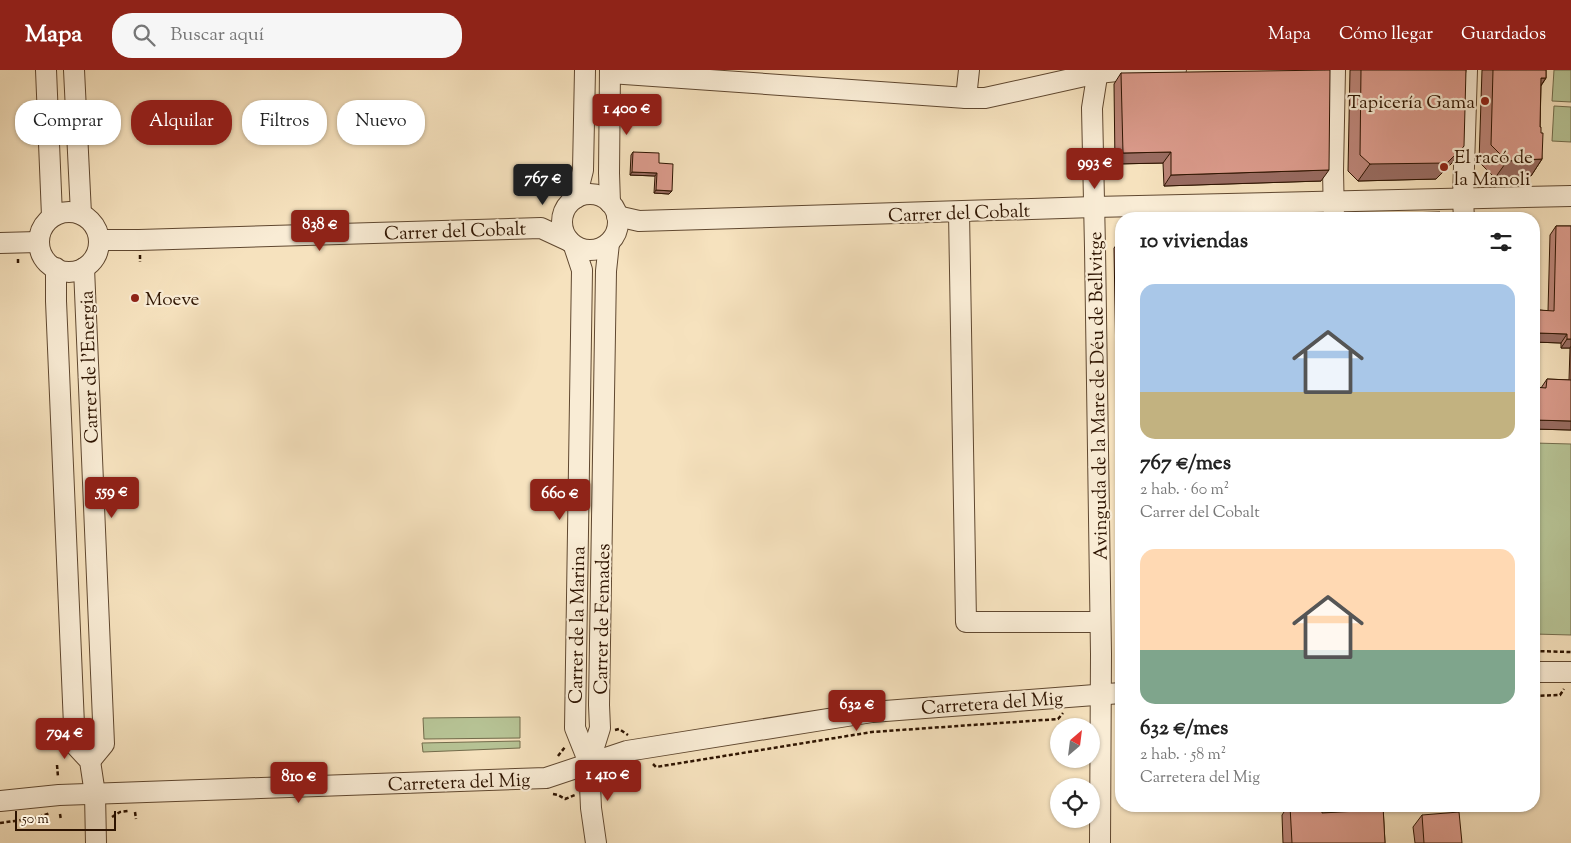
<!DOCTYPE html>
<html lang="es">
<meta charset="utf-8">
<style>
body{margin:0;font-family:"Sorts Mill Goudy",serif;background:#f6f6f6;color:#222;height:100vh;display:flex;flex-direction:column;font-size:19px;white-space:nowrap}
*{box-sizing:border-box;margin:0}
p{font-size:16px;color:#767676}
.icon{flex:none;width:28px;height:28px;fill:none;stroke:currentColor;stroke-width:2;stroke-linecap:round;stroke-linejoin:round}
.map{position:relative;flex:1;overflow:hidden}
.side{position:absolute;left:1115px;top:142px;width:425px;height:600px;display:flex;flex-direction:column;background:#fff;border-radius:20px;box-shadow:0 1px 4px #0004}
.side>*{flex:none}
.banner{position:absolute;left:15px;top:30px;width:475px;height:45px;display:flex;gap:10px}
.needle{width:32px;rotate:28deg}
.controls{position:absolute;left:1050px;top:648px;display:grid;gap:10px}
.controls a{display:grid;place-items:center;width:50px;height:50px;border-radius:50%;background:#fff;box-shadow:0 1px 4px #0004;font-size:25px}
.scale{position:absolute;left:15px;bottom:12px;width:101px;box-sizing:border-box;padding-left:5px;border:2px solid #2e1401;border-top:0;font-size:14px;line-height:18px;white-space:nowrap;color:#2e1401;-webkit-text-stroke:4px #f9ecd5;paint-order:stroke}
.price{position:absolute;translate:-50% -42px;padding:0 11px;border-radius:5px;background:#8f2418;color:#fff;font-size:16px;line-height:32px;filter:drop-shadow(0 1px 2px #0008)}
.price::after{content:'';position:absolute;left:50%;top:30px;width:15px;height:11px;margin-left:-8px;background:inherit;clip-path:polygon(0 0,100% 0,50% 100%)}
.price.current{background:#222;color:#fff}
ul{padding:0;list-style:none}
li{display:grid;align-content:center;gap:10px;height:265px;padding:0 25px}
li span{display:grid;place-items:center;height:155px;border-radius:15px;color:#555}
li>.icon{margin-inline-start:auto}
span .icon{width:90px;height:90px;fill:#fffc;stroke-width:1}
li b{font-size:21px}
h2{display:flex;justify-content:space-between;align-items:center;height:60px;padding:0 25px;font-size:21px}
.tag{padding:0 18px;border-radius:20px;background:#fff;box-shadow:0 1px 4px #0004;font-size:18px;line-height:45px}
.tag.current{background:#8f2418;color:#fff}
header{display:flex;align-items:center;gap:30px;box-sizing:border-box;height:70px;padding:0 25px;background:#8f2418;color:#fff}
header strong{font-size:24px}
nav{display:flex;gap:28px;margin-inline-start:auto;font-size:18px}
.search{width:350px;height:45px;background:#f6f6f6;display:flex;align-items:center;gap:12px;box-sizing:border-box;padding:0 18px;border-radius:20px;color:#767676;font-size:19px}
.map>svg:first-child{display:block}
.green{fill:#b7c496;stroke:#726c4c}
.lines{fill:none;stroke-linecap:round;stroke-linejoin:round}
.minor-casing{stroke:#604830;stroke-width:22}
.path{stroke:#2e1401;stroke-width:2.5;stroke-dasharray:4 2.5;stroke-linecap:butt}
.minor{stroke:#f9ecd5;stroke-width:20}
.wall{fill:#bc8578;stroke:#2e1401}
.shaded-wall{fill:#996c62;stroke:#2e1401}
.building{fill:#db9b8c;stroke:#2e1401}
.poi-dot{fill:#8f2418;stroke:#f9ecd5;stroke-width:2}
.labels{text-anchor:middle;stroke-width:4.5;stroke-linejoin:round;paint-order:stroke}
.poi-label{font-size:19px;fill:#2e1401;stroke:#f9ecd5;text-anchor:start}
.street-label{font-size:19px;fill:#2e1401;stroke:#f9ecd5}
</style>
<header>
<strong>Mapa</strong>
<div class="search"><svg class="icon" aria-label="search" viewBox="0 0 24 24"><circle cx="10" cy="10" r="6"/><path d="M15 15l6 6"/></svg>Buscar aquí</div>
<nav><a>Mapa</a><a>Cómo llegar</a><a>Guardados</a></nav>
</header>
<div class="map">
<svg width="1571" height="773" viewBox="0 0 1571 773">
<rect width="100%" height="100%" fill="#f6e2be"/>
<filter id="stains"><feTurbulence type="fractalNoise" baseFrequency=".004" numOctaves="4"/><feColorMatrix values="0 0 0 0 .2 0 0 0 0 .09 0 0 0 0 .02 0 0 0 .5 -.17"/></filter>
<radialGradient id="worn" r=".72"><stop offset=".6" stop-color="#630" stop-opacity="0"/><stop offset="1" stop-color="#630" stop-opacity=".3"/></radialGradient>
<g class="green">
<path d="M1554 0H1571V32L1552 31Z"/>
<path d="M1554 36 1571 37V72L1552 71Z"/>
<path d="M1534 373 1571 374V565L1534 564Z"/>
<path d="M520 647V668L424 669 423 648Z"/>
<path d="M520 671V678L423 682 422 673Z"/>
</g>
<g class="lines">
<defs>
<g id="minor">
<path d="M46 0 52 146"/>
<path d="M74 0 81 144"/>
<path d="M1098 0 1092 38 1095 178 1101 584 1100 773"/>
<path d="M610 3 966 28H985L1098 3 1117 1 1176 0"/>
<path d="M966 28 969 0"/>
<circle cx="590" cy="152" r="28"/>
<path d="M576 128 583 100 585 0"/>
<path d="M610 133 609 103 610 0"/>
<path d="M959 142 966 552H1100"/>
<circle cx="69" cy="172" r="30"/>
<path d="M617 146 639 151 1094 137 1571 126"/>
<path d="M1334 149 1333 101 1335 0"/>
<path d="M1464 149 1463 129 1467 0"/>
<path d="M99 170H139L541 158 569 171"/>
<path d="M0 173 38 172"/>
<path d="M574 176 582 200 575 658 589 693"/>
<path d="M56 198V231L74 655 76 676 90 691 95 724 96 773"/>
<path d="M84 198 104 674 90 691"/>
<path d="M1534 602H1571"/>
<path d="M0 731 59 725 546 708 627 681 872 642 1121 623"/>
<path d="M596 773 591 738 589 693 600 658 599 635 606 201 609 173"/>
</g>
</defs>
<use href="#minor" class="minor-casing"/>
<g class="path">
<path d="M140 185V192"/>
<path d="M18 189V195"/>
<path d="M1534 581 1571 582"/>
<path d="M1534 626 1560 625 1564 619"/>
<path d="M615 660 619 659 628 665"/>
<path d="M558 686 565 677"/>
<path d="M653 694 656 697 872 662 1058 649 1063 643"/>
<path d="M57 695 58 707"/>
<path d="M553 724 558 725 565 729 575 725"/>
<path d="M135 742 136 749"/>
<path d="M60 744 61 750"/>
<path d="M112 747 120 742 128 741V739"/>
<path d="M0 753 36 748 50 743"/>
</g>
<use href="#minor" class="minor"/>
</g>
<g class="wall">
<path d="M1350 0H1466L1452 93 1436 109 1358 111 1348 101Z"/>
<path d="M1482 0H1546V8L1541 16 1540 57 1542 89 1531 106 1495 108 1479 92Z"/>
<path d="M1121 3 1321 111 1164 116 1163 93 1115 94 1114 14Z"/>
<path d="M633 82 659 93 669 124 654 123 655 106 630 105 631 85Z"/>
<path d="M1556 156H1571V360L1534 359V317L1541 318 1547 309 1569 310 1570 278H1561V273L1534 272V248L1539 240 1548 241 1550 165Z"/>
<path d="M1121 169V584L1114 178Z"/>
<path d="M1288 736H1321L1322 743 1352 741 1355 736H1383L1385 773H1283L1282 745Z"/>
<path d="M1422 745 1462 773H1415L1413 757Z"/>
</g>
<g class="shaded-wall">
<path d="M1541 8H1546L1534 25Z"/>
<path d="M1464 76 1452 93 1436 109 1358 111 1370 94Z"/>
<path d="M1171 82 1163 93 1115 94 1123 83Z"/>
<path d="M1542 89 1531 106 1495 108 1507 91Z"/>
<path d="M1329 100 1321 111 1164 116 1171 105Z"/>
<path d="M632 102 657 103 655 106 630 105Z"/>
<path d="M656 120 672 121 669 124 654 123Z"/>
<path d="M1538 263 1567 264 1561 273 1534 272V270Z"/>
<path d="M1567 269H1571V276L1570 278H1561Z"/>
<path d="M1534 350 1571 351V360L1534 359Z"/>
<path d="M1254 736H1279L1278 738 1252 740Z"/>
</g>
<g class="building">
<path d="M1330 0 1329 100 1171 105V82L1123 83 1121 3Z"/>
<path d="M1361 0H1466L1464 76 1447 93 1370 94 1360 85Z"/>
<path d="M1493 0H1546V8H1541L1540 57H1541V63H1543L1542 89 1507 91 1491 75Z"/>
<path d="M633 82 659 83V93L673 94 672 121 656 120 657 103 632 102Z"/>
<path d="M1440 142 1447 149H1365L1369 144Z"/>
<path d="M1311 144 1316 149H1171V148Z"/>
<path d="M1556 156H1571V269H1567V264L1538 263 1539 240 1554 241Z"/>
<path d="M1547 309 1571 310V351L1534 350V317L1546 318Z"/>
<path d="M1290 736H1321L1322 743 1358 741V736H1383L1385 773H1292Z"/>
<path d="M1459 742 1462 773H1424L1422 745Z"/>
</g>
<g class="poi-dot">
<circle cx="1485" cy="31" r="5"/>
<circle cx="1444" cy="97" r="5"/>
<circle cx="135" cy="228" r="5"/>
</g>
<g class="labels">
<g class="poi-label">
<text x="1475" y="38" text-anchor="end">Tapicería Gama</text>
<text x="1454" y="93">El racó de<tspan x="1454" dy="22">la Manoli</tspan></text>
<text x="145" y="235">Moeve</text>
</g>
<g class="street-label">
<text transform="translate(959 142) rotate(-2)" y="7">Carrer del Cobalt</text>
<text transform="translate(455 160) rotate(-2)" y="7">Carrer del Cobalt</text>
<text transform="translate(88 297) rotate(-92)" y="7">Carrer de l'Energia</text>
<text transform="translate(1097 326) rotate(-91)" y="7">Avinguda de la Mare de Déu de Bellvitge</text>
<text transform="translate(601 549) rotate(-89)" y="7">Carrer de Femades</text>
<text transform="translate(576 555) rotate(-89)" y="7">Carrer de la Marina</text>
<text transform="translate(992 632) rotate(-4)" y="7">Carretera del Mig</text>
<text transform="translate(459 711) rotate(-2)" y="7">Carretera del Mig</text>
</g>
</g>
<rect width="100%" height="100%" filter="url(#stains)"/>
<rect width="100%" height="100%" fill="url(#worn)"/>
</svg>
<div class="controls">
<a><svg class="needle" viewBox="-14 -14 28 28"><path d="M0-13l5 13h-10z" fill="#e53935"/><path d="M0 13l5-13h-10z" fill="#767676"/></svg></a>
<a><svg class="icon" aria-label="locate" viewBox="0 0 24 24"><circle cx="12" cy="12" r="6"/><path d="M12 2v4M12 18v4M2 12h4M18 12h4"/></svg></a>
</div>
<div class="scale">50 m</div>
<b class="price" style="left:627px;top:66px">1 400 €</b>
<b class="price" style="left:1095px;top:120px">993 €</b>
<b class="price current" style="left:543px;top:136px">767 €</b>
<b class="price" style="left:320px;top:182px">838 €</b>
<b class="price" style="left:112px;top:449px">559 €</b>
<b class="price" style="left:560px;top:451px">660 €</b>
<b class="price" style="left:857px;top:662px">632 €</b>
<b class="price" style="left:65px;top:690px">794 €</b>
<b class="price" style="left:608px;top:732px">1 410 €</b>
<b class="price" style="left:299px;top:734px">810 €</b>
<div class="banner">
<a class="tag">Comprar</a>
<a class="tag current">Alquilar</a>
<a class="tag">Filtros</a>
<a class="tag">Nuevo</a>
</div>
<section class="side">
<h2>10 viviendas<svg class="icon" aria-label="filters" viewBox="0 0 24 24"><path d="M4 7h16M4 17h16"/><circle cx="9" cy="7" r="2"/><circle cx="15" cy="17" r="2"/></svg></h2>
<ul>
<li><span style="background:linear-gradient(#a9c7e8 70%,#c2b280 0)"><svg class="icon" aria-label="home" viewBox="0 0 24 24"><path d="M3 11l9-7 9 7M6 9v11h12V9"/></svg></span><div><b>767 €/mes</b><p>2 hab. · 60 m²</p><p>Carrer del Cobalt</p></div></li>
<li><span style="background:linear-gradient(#ffd9b3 65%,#7fa58c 0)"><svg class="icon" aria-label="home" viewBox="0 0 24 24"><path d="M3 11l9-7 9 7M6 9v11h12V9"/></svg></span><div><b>632 €/mes</b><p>2 hab. · 58 m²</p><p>Carretera del Mig</p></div></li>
</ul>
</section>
</div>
